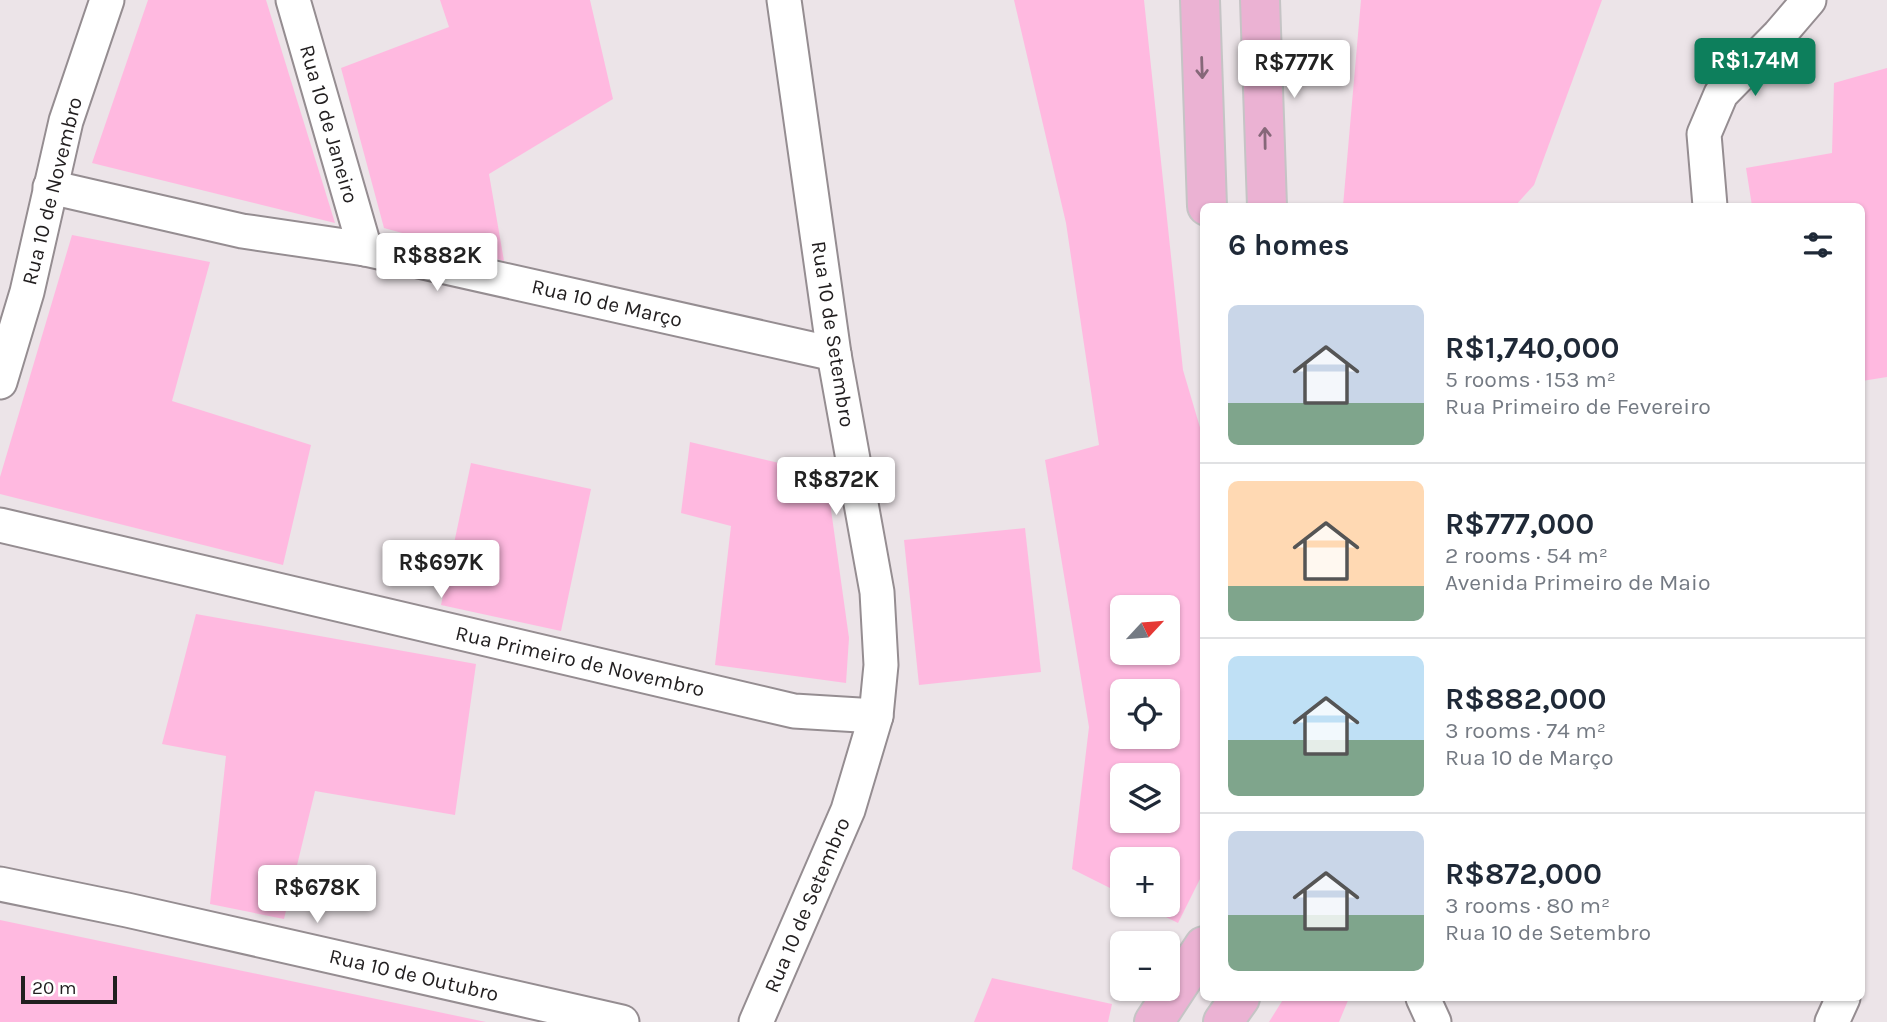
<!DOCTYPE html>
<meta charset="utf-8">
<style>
body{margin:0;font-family:Karla,sans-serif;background:#f6f6f7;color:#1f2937;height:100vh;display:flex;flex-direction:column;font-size:26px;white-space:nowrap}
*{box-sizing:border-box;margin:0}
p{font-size:23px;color:#747a83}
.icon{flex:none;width:38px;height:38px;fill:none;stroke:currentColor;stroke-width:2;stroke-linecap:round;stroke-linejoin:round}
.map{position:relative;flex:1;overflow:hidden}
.details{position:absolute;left:1200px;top:203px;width:665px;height:798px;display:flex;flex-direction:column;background:#fff;border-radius:10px;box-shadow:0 2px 5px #0004}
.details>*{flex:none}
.needle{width:46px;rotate:64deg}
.tools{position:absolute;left:1110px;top:595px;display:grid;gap:14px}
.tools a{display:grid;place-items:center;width:70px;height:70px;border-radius:10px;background:#fff;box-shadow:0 2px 5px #0004;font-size:35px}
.scale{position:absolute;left:21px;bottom:18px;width:96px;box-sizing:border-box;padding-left:7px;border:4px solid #211e1f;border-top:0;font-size:19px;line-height:24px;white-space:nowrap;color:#211e1f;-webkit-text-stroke:5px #fff;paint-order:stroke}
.price{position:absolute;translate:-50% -60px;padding:0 16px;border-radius:7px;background:#fff;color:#222;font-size:23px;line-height:46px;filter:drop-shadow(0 2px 4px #0008)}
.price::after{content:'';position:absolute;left:50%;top:42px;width:21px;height:16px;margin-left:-10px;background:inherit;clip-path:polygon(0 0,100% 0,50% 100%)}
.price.active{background:#0d7f5c;color:#fff}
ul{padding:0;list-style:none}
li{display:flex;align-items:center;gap:21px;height:175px;padding:0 28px}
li+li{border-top:2px solid #e0e1e3}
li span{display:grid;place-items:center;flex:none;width:196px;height:140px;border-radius:10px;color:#555}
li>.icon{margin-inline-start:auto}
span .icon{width:84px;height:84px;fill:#fffc;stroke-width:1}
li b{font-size:30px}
h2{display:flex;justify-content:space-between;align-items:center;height:84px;padding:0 28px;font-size:30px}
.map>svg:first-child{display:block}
.green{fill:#ffb9e0;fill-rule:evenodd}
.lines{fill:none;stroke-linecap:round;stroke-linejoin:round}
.minor-casing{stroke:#958d91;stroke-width:37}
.major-casing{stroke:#c5c4c5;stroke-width:42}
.minor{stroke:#fff;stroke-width:33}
.major{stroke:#ebb2d3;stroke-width:38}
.oneway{stroke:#866879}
.labels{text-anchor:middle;stroke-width:6;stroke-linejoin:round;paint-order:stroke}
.street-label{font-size:21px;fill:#211e1f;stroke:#fff}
</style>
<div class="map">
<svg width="1887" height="1022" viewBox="0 0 1887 1022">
<rect width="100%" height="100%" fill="#ece4e8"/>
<g class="green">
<path d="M148 0H266L335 223 92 163Z"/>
<path d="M440 0H590L613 99 489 174 504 261 384 228 341 68 449 27Z"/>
<path d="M1014 0H1144L1183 370 1204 441V871L1178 923 1142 905H1167V859H1122V894L1072 869 1089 727 1045 460 1099 445 1066 223ZM1122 607H1167V653H1122ZM1122 691H1167V737H1122ZM1122 775H1167V821H1122Z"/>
<path d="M1361 0H1602L1534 185 1515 206H1343Z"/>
<path d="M1887 68V377L1862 381V206H1752L1746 168 1832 153 1834 83Z"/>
<path d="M72 235 210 262 172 401 311 445 283 565 0 494V477Z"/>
<path d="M690 442 826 474 849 638 846 683 715 665 731 526 681 513Z"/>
<path d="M471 463 591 489 561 631 441 605Z"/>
<path d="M1025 528 1041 672 919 685 904 540Z"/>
<path d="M196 614 476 664 455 815 315 791 284 919 210 904 226 756 162 744Z"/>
<path d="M0 920 486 1022H0Z"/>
<path d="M992 978 1112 1004 1108 1022H974Z"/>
<path d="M1284 998H1349L1339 1022H1269Z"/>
</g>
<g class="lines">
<defs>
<g id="minor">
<path d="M293 0 365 249"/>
<path d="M50 187 242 231 365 249 834 354"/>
<path d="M1710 206 1704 134 1721 94 1779 35 1809 0"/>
<path d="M0 382 27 292 66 121 107 0"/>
<path d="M0 525 794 711 876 716"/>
<path d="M0 884 127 910 622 1022"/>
<path d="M1423 998 1434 1022"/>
<path d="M756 1022 848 810 876 716 881 665 877 592 834 354 784 0"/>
<path d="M1832 1022 1843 998"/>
</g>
<g id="major">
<path d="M1200 0 1207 206"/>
<path d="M1260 0 1267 206"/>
<path d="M1154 1022 1204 946"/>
<path d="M1223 1022 1240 998"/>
</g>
</defs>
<use href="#minor" class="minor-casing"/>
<use href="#major" class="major-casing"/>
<use href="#minor" class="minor"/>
<use href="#major" class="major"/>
</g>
<defs><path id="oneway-shaft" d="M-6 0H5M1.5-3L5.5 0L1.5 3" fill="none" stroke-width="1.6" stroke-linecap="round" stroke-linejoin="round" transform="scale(1.75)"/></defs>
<g class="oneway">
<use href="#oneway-shaft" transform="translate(1202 68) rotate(88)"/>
<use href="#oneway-shaft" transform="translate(1265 138) rotate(-91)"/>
</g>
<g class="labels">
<g class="street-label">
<text transform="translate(329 124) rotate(74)" y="7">Rua 10 de Janeiro</text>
<text transform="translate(52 191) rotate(-76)" y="7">Rua 10 de Novembro</text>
<text transform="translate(607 303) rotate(13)" y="7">Rua 10 de Março</text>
<text transform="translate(833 334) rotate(81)" y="7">Rua 10 de Setembro</text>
<text transform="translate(580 661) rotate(13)" y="7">Rua Primeiro de Novembro</text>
<text transform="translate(807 905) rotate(-67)" y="7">Rua 10 de Setembro</text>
<text transform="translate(414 975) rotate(13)" y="7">Rua 10 de Outubro</text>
</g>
</g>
</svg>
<div class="tools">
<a><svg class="needle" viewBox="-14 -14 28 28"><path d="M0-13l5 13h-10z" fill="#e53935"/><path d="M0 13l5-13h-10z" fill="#747a83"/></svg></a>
<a><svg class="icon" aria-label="locate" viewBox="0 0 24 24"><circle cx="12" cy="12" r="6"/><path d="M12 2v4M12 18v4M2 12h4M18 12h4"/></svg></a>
<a><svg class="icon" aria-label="layers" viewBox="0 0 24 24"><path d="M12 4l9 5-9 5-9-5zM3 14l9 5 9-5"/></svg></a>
<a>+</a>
<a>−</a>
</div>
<div class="scale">20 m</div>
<b class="price active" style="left:1755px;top:98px">R$1.74M</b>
<b class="price" style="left:1294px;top:100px">R$777K</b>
<b class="price" style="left:437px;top:293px">R$882K</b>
<b class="price" style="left:836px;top:517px">R$872K</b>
<b class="price" style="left:441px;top:600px">R$697K</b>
<b class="price" style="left:317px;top:925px">R$678K</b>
<section class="details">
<h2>6 homes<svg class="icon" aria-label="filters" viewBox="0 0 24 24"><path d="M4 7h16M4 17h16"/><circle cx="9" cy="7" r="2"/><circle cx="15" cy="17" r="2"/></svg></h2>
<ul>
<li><span style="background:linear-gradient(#c9d6e8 70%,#7fa58c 0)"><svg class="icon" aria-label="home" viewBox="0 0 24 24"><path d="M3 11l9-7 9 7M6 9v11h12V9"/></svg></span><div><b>R$1,740,000</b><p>5 rooms · 153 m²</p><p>Rua Primeiro de Fevereiro</p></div></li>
<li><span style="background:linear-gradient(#ffd9b3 75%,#7fa58c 0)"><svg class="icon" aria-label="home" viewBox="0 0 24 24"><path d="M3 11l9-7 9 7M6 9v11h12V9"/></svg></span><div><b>R$777,000</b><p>2 rooms · 54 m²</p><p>Avenida Primeiro de Maio</p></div></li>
<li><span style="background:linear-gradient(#bfe0f5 60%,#7fa58c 0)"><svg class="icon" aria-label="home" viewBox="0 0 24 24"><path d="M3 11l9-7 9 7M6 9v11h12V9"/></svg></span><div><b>R$882,000</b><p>3 rooms · 74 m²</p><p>Rua 10 de Março</p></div></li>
<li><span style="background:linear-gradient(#c9d6e8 60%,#7fa58c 0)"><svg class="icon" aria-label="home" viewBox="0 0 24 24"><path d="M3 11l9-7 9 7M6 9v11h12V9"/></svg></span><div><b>R$872,000</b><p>3 rooms · 80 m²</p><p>Rua 10 de Setembro</p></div></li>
</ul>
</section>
</div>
